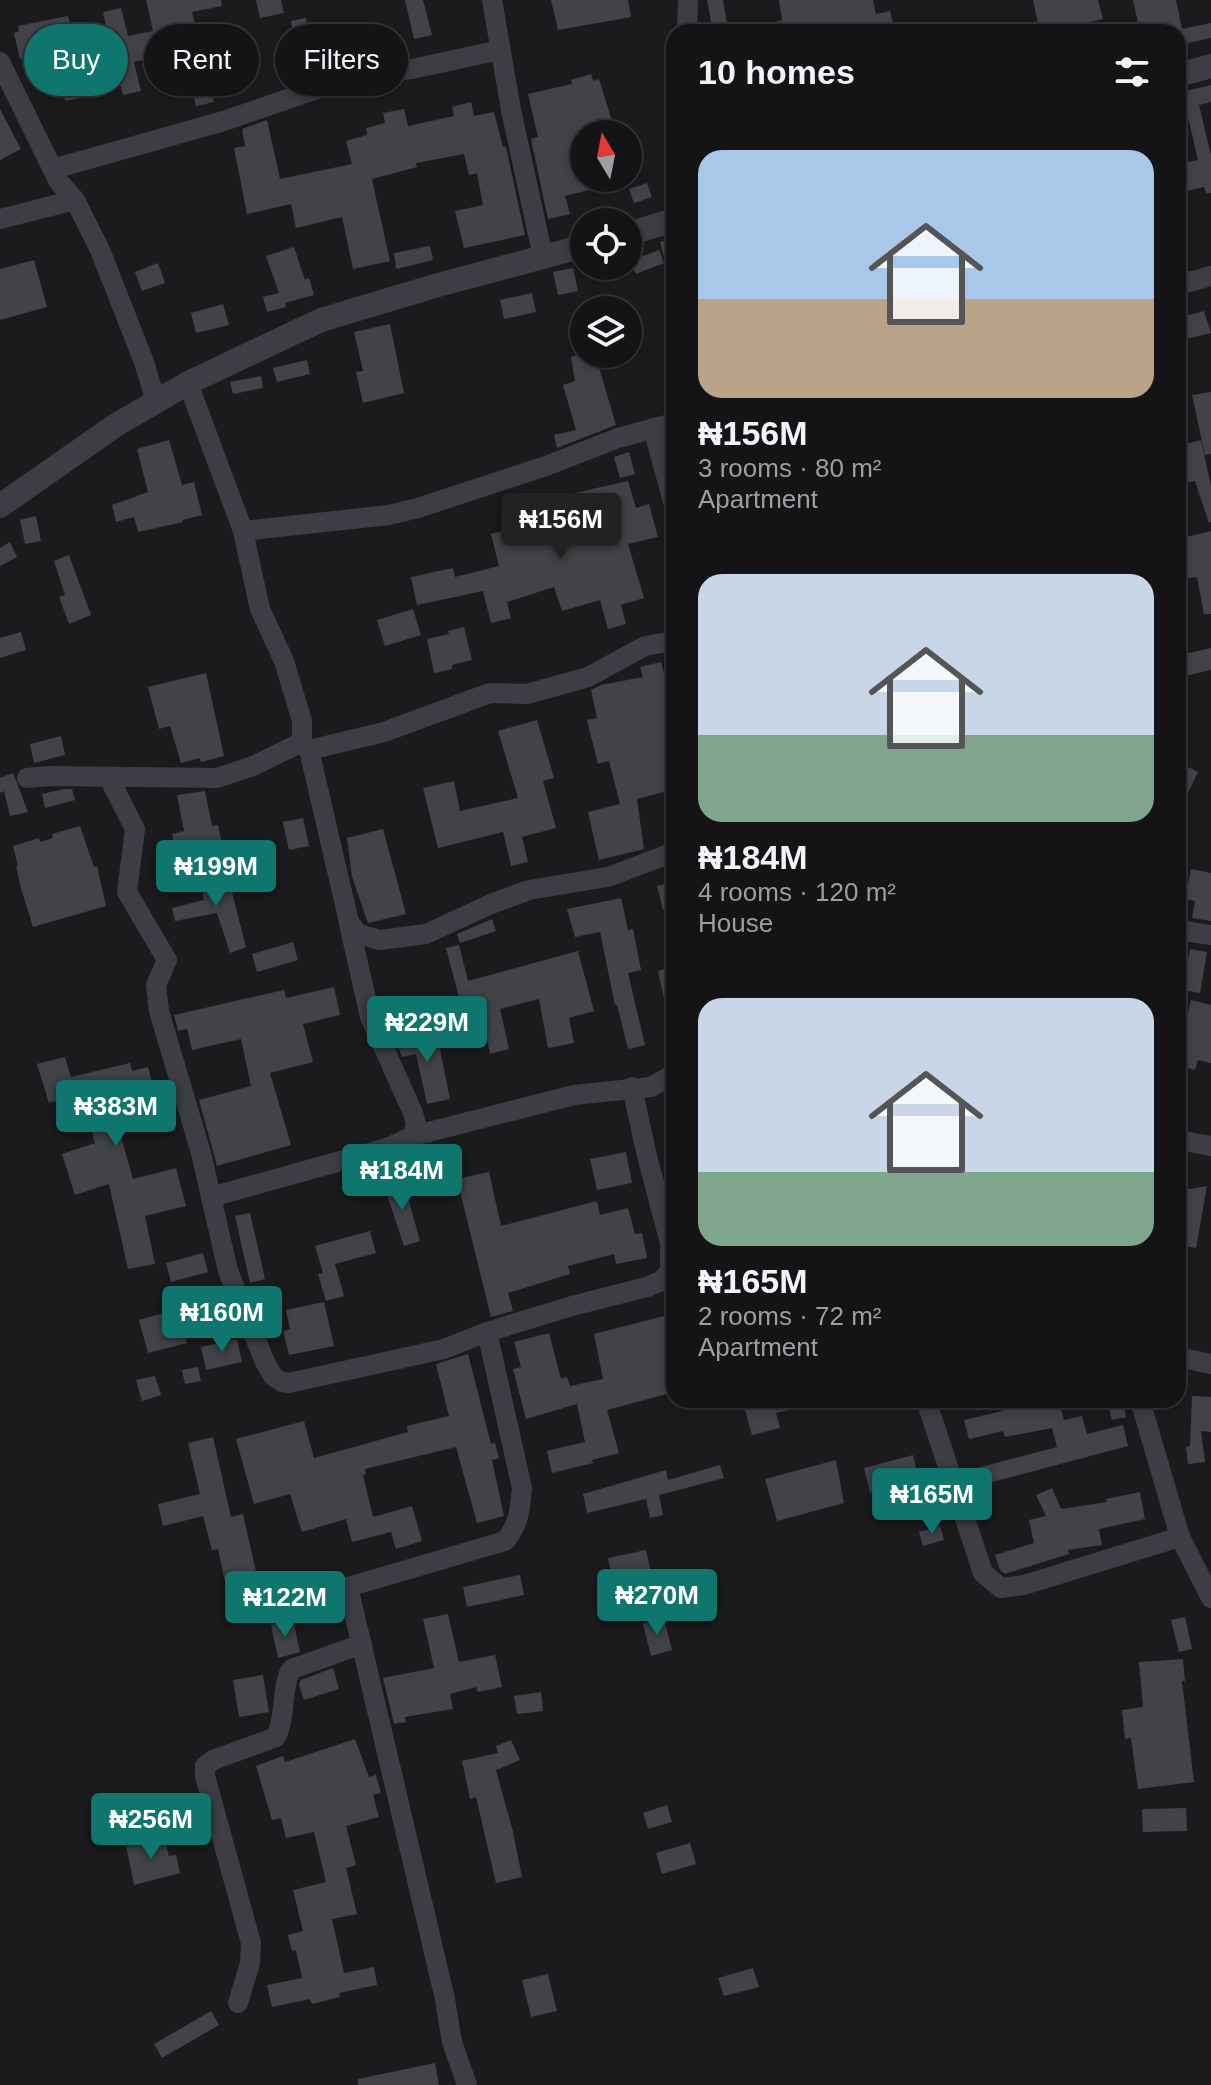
<!DOCTYPE html>
<meta charset="utf-8">
<style>
body{margin:0;font-family:Arial,sans-serif;background:#1d1d1f;color:#f1f3f6;height:100vh;display:flex;flex-direction:column;font-size:30px;white-space:nowrap}
*{box-sizing:border-box;margin:0}
p{font-size:26px;color:#9d9ea1}
.icon{flex:none;width:44px;height:44px;fill:none;stroke:currentColor;stroke-width:2;stroke-linecap:round;stroke-linejoin:round}
.map{position:relative;flex:1;overflow:hidden}
.details{position:absolute;left:666px;top:24px;width:520px;height:1384px;display:flex;flex-direction:column;background:#141416;border-radius:24px;box-shadow:0 4px 12px #0003,0 0 0 2px #333335}
.details>*{flex:none}
.guide{position:absolute;left:24px;top:24px;width:522px;height:72px;display:flex;gap:16px}
.needle{width:52px;rotate:350deg}
.buttons{position:absolute;left:570px;top:120px;display:grid;gap:16px}
.buttons a{display:grid;place-items:center;width:72px;height:72px;border-radius:50%;background:#141416;box-shadow:0 4px 12px #0003,0 0 0 2px #333335;font-size:40px}
.price{position:absolute;translate:-50% -68px;padding:0 18px;border-radius:8px;background:#0f766e;color:#fff;font-size:26px;line-height:52px;filter:drop-shadow(0 2px 4px #0008)}
.price::after{content:'';position:absolute;left:50%;top:48px;width:24px;height:18px;margin-left:-12px;background:inherit;clip-path:polygon(0 0,100% 0,50% 100%)}
.price.selected{background:#222;color:#fff}
ul{padding:0;list-style:none}
li{display:grid;align-content:center;gap:16px;height:424px;padding:0 32px}
li span{display:grid;place-items:center;height:248px;border-radius:24px;color:#555}
li>.icon{margin-inline-start:auto}
span .icon{width:144px;height:144px;fill:#fffc;stroke-width:1}
li b{font-size:34px}
h2{display:flex;justify-content:space-between;align-items:center;height:96px;padding:0 32px;font-size:34px}
.pill{padding:0 28px;border-radius:36px;background:#141416;box-shadow:0 4px 12px #0003,0 0 0 2px #333335;font-size:28px;line-height:72px}
.pill.selected{background:#0f766e;color:#fff}
.map>svg:first-child{display:block}
.building{fill:#424348}
.lines{fill:none;stroke-linecap:round;stroke-linejoin:round}
.minor{stroke:#3d3e45;stroke-width:20}
.tertiary{stroke:#3d3e45;stroke-width:24}
</style>
<div class="map">
<svg width="1211" height="2085" viewBox="0 0 1211 2085">
<rect width="100%" height="100%" fill="#1b1b1e"/>
<g class="building">
<path d="M146 0H221L222 6 192 12 214 102 196 106 183 52 134 62 141 91 123 95 116 69 94 74 88 49 110 44 103 12 121 8 128 36 153 31Z"/>
<path d="M256 0H281L284 13 260 18Z"/>
<path d="M405 0H423L432 35 414 39Z"/>
<path d="M551 0H628L631 17 558 30Z"/>
<path d="M707 0H723L727 24 712 27Z"/>
<path d="M779 0H873L876 14 890 11 895 32H754L753 29 782 20Z"/>
<path d="M1033 0H1098L1103 19 1068 27 1067 22 1039 28Z"/>
<path d="M1133 0H1176L1182 29 1211 23V38L1178 45V32H1140Z"/>
<path d="M68 16 75 45 61 48 68 73 32 83 25 58 20 59 14 33 19 31 18 26Z"/>
<path d="M306 18 307 28 335 23 340 51 298 58 291 21Z"/>
<path d="M591 74 593 81 599 79 616 134H584V178H617V183L565 196 570 214 548 219 531 139 538 137 528 94 572 84 571 80Z"/>
<path d="M90 75 95 95 65 101 61 82Z"/>
<path d="M1211 85V102L1199 105 1211 155V193H1206L1204 187 1178 193V164L1198 160 1182 92Z"/>
<path d="M471 102 474 116 494 112 503 147H506L525 235 464 248 455 211 483 205 477 173 469 175 464 154 416 163 417 167 372 179 390 261 353 269 342 217 296 228 291 204 247 214 234 148 245 146 242 129 267 120 280 179 352 164 346 141 367 135 366 128 385 123 383 113 404 109 408 126 454 116 452 107Z"/>
<path d="M0 109 21 149 0 160Z"/>
<path d="M647 183 652 197 634 203 629 189Z"/>
<path d="M674 238V277H669L660 242Z"/>
<path d="M430 246 433 260 396 269 394 253Z"/>
<path d="M294 247 305 280 309 278 314 295 285 303 286 307 267 312 263 297 279 293 266 256Z"/>
<path d="M659 250 664 263 636 274 630 261Z"/>
<path d="M34 260 47 307 0 320V269Z"/>
<path d="M158 263 165 283 142 291 135 272Z"/>
<path d="M573 268 578 291 558 295 553 272Z"/>
<path d="M532 293 536 312 504 319 500 300Z"/>
<path d="M223 304 229 325 196 333 191 313Z"/>
<path d="M1204 311 1211 333 1178 341V318Z"/>
<path d="M390 324 404 393 363 403 356 372 363 371 354 332Z"/>
<path d="M580 354H595L616 425 557 448 554 435 576 430 563 385 575 381 571 357Z"/>
<path d="M307 360 310 374 277 382 273 368Z"/>
<path d="M261 376 263 388 233 394 230 382Z"/>
<path d="M1211 392V454L1205 455 1192 395Z"/>
<path d="M169 440 182 485 194 482 202 515 182 520 183 522 138 532 134 517 116 522 112 505 148 492 137 449Z"/>
<path d="M1201 440 1211 486V522L1209 523 1195 481 1182 483 1178 462V446Z"/>
<path d="M629 452 635 474 620 478 614 457Z"/>
<path d="M628 481 636 508 649 504 658 537 628 544 644 598 621 605 626 624 608 629 600 600 562 611 554 587 507 602 511 618 491 623 483 591 417 605 411 577 453 568 455 577 499 566 491 534 508 530 509 535 533 529 536 543 584 529 574 493Z"/>
<path d="M36 516 41 541 25 544 20 520Z"/>
<path d="M1211 531V614H1204L1197 577 1184 579V573L1178 575V539Z"/>
<path d="M10 542 17 557 0 566V548Z"/>
<path d="M69 555 91 615 69 624 59 597 65 595 54 561Z"/>
<path d="M413 609 421 635 385 646 377 620Z"/>
<path d="M464 627 472 660 452 665V669L434 673 427 639 449 634 448 631Z"/>
<path d="M21 632 26 650 0 658V638Z"/>
<path d="M1211 648V670L1186 676 1181 655Z"/>
<path d="M661 662 674 712V779L668 781 671 790 637 799 644 849 599 860 588 812 620 804 609 761 598 764 587 720 597 718 591 690 601 685 643 677 640 667Z"/>
<path d="M206 673 224 756 201 762 200 758 181 763 170 726 159 729 148 687Z"/>
<path d="M537 720 554 778 543 781 556 828 522 837 528 862 511 866 503 832 438 848 423 788 454 781 460 811 518 798 498 731Z"/>
<path d="M61 736 65 755 34 763 30 744Z"/>
<path d="M1178 762 1198 772 1187 795 1178 790Z"/>
<path d="M13 773 28 812 10 816 4 791 0 793V778Z"/>
<path d="M64 789H72L75 800 45 808 42 794Z"/>
<path d="M205 791 212 826 218 825 222 845 176 855 172 834 184 831 177 795Z"/>
<path d="M303 818 309 846 289 850 283 822Z"/>
<path d="M80 826 94 867 97 866 106 906 33 927 21 888 16 866H18L13 846 39 838 40 842 53 838 52 834Z"/>
<path d="M383 829 406 914 368 923 352 877 347 838Z"/>
<path d="M226 869 246 947 230 953 217 913 175 921 172 908 204 900 199 876Z"/>
<path d="M1191 869 1211 873V921L1192 918 1195 901 1185 899Z"/>
<path d="M674 882V907L663 910 657 886Z"/>
<path d="M621 898 628 930 633 929 641 970 628 973 645 1045 628 1049 617 1005H615L600 932 575 937 567 909Z"/>
<path d="M492 919 496 931 460 943 457 934Z"/>
<path d="M293 942 298 960 257 972 252 954Z"/>
<path d="M459 945 468 981 578 951 594 1011 569 1018 574 1043 548 1048 539 999 500 1009 509 1049 490 1054 481 1011 464 1016 446 948Z"/>
<path d="M1190 949 1207 952 1200 993 1183 990Z"/>
<path d="M674 967V1017L668 1018 658 971Z"/>
<path d="M334 987 340 1015 303 1024 313 1062 270 1073 291 1145 217 1166 199 1100 251 1086 241 1039 192 1050 187 1029 178 1031 174 1015 284 990 286 998Z"/>
<path d="M1191 1000 1211 1005V1063L1198 1060 1195 1070 1178 1065V1035L1183 1036Z"/>
<path d="M436 1030 450 1099 427 1104 416 1054 402 1057 395 1039Z"/>
<path d="M65 1057 71 1077 130 1063 132 1071 148 1067 162 1118 119 1130 133 1179 176 1168 186 1206 145 1216 155 1264 128 1269 109 1184 75 1195 62 1154 95 1143 81 1095 49 1103 37 1064Z"/>
<path d="M626 1152 632 1183 597 1190 590 1159Z"/>
<path d="M489 1172 501 1226 597 1201 600 1215 628 1208 635 1234 642 1233 647 1258 616 1264 614 1254 568 1266 570 1274 508 1293 513 1311 491 1317 457 1179Z"/>
<path d="M403 1180 420 1241 404 1246 384 1185Z"/>
<path d="M1207 1186 1196 1248 1178 1245V1191Z"/>
<path d="M250 1213 265 1279 250 1283 235 1216Z"/>
<path d="M370 1231 376 1253 335 1264 344 1296 326 1301 318 1274 323 1273 315 1246Z"/>
<path d="M203 1253 208 1272 171 1282 166 1263Z"/>
<path d="M324 1302 334 1346 289 1355 283 1331 290 1329 286 1310Z"/>
<path d="M171 1311 174 1322 181 1320 187 1343 148 1353 139 1320Z"/>
<path d="M664 1316 671 1346 664 1347 671 1372 674 1371V1392L607 1410 619 1453 592 1460 593 1463 552 1473 547 1451 585 1442 577 1404 526 1419 513 1369 521 1367 514 1342 549 1333 561 1379 567 1377 570 1386 603 1379 594 1334Z"/>
<path d="M237 1339 242 1362 206 1370 201 1347Z"/>
<path d="M468 1354 491 1444 495 1443 499 1458 492 1460 504 1516 477 1523 456 1447 365 1469 366 1474 363 1475 373 1517 412 1506 422 1541 396 1549 391 1532 352 1542 346 1519 302 1532 290 1494 254 1504 236 1439 304 1421 314 1458 408 1432 407 1426 449 1416 436 1364Z"/>
<path d="M198 1367 201 1381 185 1384 182 1370Z"/>
<path d="M155 1376 161 1395 142 1401 136 1380Z"/>
<path d="M1192 1396 1211 1397V1432L1201 1431 1205 1462 1188 1464 1186 1447 1190 1446Z"/>
<path d="M742 1400H808L809 1405 776 1413 780 1428 752 1435Z"/>
<path d="M999 1400H1059L1064 1420 1082 1416 1087 1434 1123 1425 1128 1446 977 1486 973 1469 1057 1447 1052 1428 1005 1437 1003 1431 969 1439 964 1420 1002 1411Z"/>
<path d="M1107 1400H1122L1126 1417 1112 1420Z"/>
<path d="M213 1437 231 1517 243 1514 259 1585 227 1591 218 1549 212 1550 203 1516 163 1526 158 1504 200 1494 188 1443Z"/>
<path d="M913 1455 919 1480 870 1493 864 1468Z"/>
<path d="M836 1460 844 1503 777 1521 765 1479Z"/>
<path d="M720 1465 724 1478 659 1495 663 1515 650 1518 646 1499 587 1513 583 1494 666 1470 668 1480Z"/>
<path d="M1052 1488 1061 1509 1107 1502 1106 1499 1140 1492 1145 1519 1099 1529 1102 1545 1068 1550 1069 1554 1005 1574 1000 1570 995 1555 1034 1543 1029 1520 1046 1516 1036 1495Z"/>
<path d="M940 1526 944 1540 923 1546 919 1532Z"/>
<path d="M646 1550 650 1569 629 1574 634 1595 611 1600 608 1583 613 1582 608 1558Z"/>
<path d="M520 1575 524 1595 467 1607 463 1587Z"/>
<path d="M448 1614 459 1662 495 1655 502 1687 478 1692 476 1687 450 1694 453 1709 405 1717 406 1722 394 1724 383 1678 434 1668 423 1619Z"/>
<path d="M1185 1617 1192 1649 1179 1652 1171 1620Z"/>
<path d="M664 1619 672 1650 651 1656 643 1624Z"/>
<path d="M293 1620 300 1652 278 1658 271 1625Z"/>
<path d="M1183 1659 1185 1681H1182L1194 1782 1138 1789 1131 1738 1125 1739 1122 1710 1143 1707 1139 1662Z"/>
<path d="M333 1668 339 1689 304 1700 299 1685 301 1680Z"/>
<path d="M263 1675 269 1712 239 1717 233 1680Z"/>
<path d="M541 1692 543 1711 517 1714 514 1696Z"/>
<path d="M355 1739 369 1777 376 1775 381 1793 373 1795 379 1817 346 1826 356 1865 346 1868 357 1914 332 1919 344 1973 374 1967 377 1985 339 1993 340 1997 312 2004 310 1999 272 2007 267 1985 302 1978 296 1950 292 1951 288 1935 303 1931 293 1890 326 1882 314 1832 286 1838 281 1818 272 1820 256 1766 283 1756 285 1762Z"/>
<path d="M511 1740 520 1760 496 1770 513 1832 522 1877 496 1883 476 1797 470 1799 462 1761 498 1753 496 1746Z"/>
<path d="M667 1805 672 1822 648 1829 643 1813Z"/>
<path d="M1186 1808 1187 1831 1143 1832 1142 1809Z"/>
<path d="M164 1837 169 1856 176 1855 180 1873 134 1885 126 1846Z"/>
<path d="M690 1843 696 1864 662 1874 656 1853Z"/>
<path d="M753 1968 759 1987 724 1996 718 1978Z"/>
<path d="M548 1974 557 2011 531 2017 522 1980Z"/>
<path d="M211 2011 219 2025 162 2058 154 2044Z"/>
<path d="M435 2063 439 2085H358V2079Z"/>
</g>
<g class="lines">
<g class="minor">
<path d="M492 0 511 110 543 257"/>
<path d="M687 32 688 0"/>
<path d="M0 62 59 182 75 200 100 250 144 362 156 402"/>
<path d="M53 169 224 121 360 74 412 69 500 50"/>
<path d="M0 219 75 200"/>
<path d="M1178 285 1211 276"/>
<path d="M188 383 243 531 260 609 284 661 302 721V742L309 750 349 922 358 934 380 940 426 934 491 904 529 890 608 877 674 852"/>
<path d="M653 428 674 505"/>
<path d="M243 531 389 515 418 508 546 466 618 438 674 423"/>
<path d="M309 750 384 732 490 693 527 694 588 677 645 646 674 641"/>
<path d="M27 778 49 776 217 778 253 766 302 742"/>
<path d="M109 778 135 829 127 892 167 960 156 985 159 1011 201 1153 228 1271 265 1362 273 1376 282 1382 289 1383 444 1349 487 1332 572 1306 647 1287 661 1281 670 1271V1243L646 1152 632 1087"/>
<path d="M349 924 370 1017 413 1113 416 1124 413 1136"/>
<path d="M1178 930 1211 935"/>
<path d="M1178 1140 1211 1146"/>
<path d="M211 1197 387 1148 413 1136 574 1095 651 1087 674 1074"/>
<path d="M1178 1357 1211 1364"/>
<path d="M926 1400 983 1573 1001 1588 1024 1585 1180 1537"/>
<path d="M1140 1400 1180 1537 1211 1598"/>
<path d="M348 1587 445 1999 452 2042 467 2085"/>
<path d="M243 1612 348 1587 505 1541C519 1525 520 1509 522 1488L487 1332"/>
<path d="M238 2003 250 1963 251 1943 205 1776V1766L213 1760 276 1737C287 1715 281 1681 292 1669L362 1644"/>
</g>
<g class="tertiary">
<path d="M1178 75 1211 66"/>
<path d="M628 234 674 220"/>
<path d="M0 506 116 425 188 383 321 320 438 285 584 246"/>
</g>
</g>
</svg>
<div class="buttons">
<a><svg class="needle" viewBox="-14 -14 28 28"><path d="M0-13l5 13h-10z" fill="#e53935"/><path d="M0 13l5-13h-10z" fill="#9d9ea1"/></svg></a>
<a><svg class="icon" aria-label="locate" viewBox="0 0 24 24"><circle cx="12" cy="12" r="6"/><path d="M12 2v4M12 18v4M2 12h4M18 12h4"/></svg></a>
<a><svg class="icon" aria-label="layers" viewBox="0 0 24 24"><path d="M12 4l9 5-9 5-9-5zM3 14l9 5 9-5"/></svg></a>
</div>
<b class="price selected" style="left:561px;top:561px">₦156M</b>
<b class="price" style="left:216px;top:908px">₦199M</b>
<b class="price" style="left:427px;top:1064px">₦229M</b>
<b class="price" style="left:116px;top:1148px">₦383M</b>
<b class="price" style="left:402px;top:1212px">₦184M</b>
<b class="price" style="left:222px;top:1354px">₦160M</b>
<b class="price" style="left:932px;top:1536px">₦165M</b>
<b class="price" style="left:657px;top:1637px">₦270M</b>
<b class="price" style="left:285px;top:1639px">₦122M</b>
<b class="price" style="left:151px;top:1861px">₦256M</b>
<div class="guide">
<a class="pill selected">Buy</a>
<a class="pill">Rent</a>
<a class="pill">Filters</a>
</div>
<section class="details">
<h2>10 homes<svg class="icon" aria-label="filters" viewBox="0 0 24 24"><path d="M4 7h16M4 17h16"/><circle cx="9" cy="7" r="2"/><circle cx="15" cy="17" r="2"/></svg></h2>
<ul>
<li><span style="background:linear-gradient(#a9c7e8 60%,#b9a48a 0)"><svg class="icon" aria-label="home" viewBox="0 0 24 24"><path d="M3 11l9-7 9 7M6 9v11h12V9"/></svg></span><div><b>₦156M</b><p>3 rooms · 80 m²</p><p>Apartment</p></div></li>
<li><span style="background:linear-gradient(#c9d6e8 65%,#7fa58c 0)"><svg class="icon" aria-label="home" viewBox="0 0 24 24"><path d="M3 11l9-7 9 7M6 9v11h12V9"/></svg></span><div><b>₦184M</b><p>4 rooms · 120 m²</p><p>House</p></div></li>
<li><span style="background:linear-gradient(#c9d6e8 70%,#7fa58c 0)"><svg class="icon" aria-label="home" viewBox="0 0 24 24"><path d="M3 11l9-7 9 7M6 9v11h12V9"/></svg></span><div><b>₦165M</b><p>2 rooms · 72 m²</p><p>Apartment</p></div></li>
</ul>
</section>
</div>
